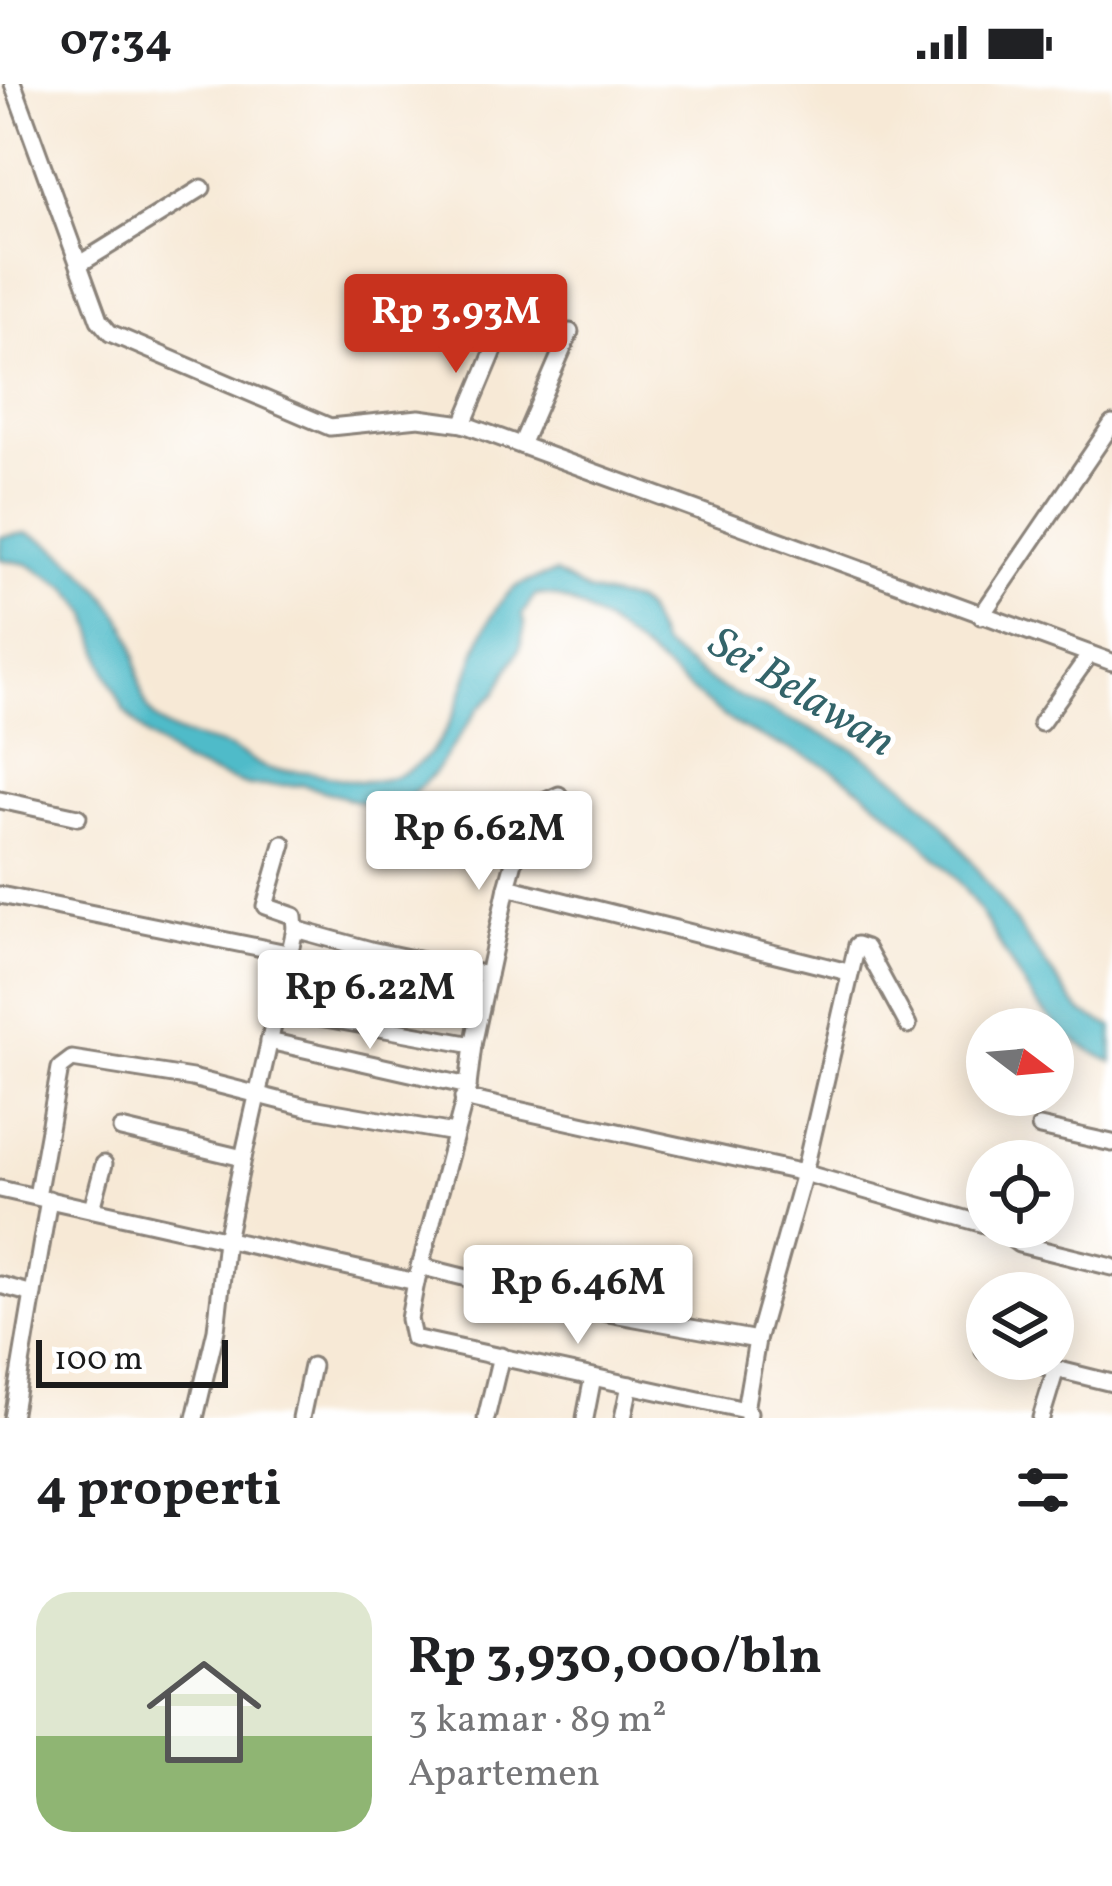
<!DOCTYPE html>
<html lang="id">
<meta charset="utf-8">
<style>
body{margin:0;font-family:Vollkorn,serif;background:#f6f6f6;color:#202124;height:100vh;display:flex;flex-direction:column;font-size:45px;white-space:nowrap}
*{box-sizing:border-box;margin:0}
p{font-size:39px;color:#757577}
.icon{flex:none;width:66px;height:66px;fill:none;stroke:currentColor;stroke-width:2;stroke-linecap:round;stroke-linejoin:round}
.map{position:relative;height:1334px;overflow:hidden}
.panel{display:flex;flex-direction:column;background:#fff;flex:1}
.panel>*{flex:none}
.needle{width:78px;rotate:106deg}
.tools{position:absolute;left:966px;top:924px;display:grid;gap:24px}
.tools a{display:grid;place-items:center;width:108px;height:108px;border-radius:50%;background:#fff;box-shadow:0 6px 30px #0003;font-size:60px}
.scale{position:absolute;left:36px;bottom:30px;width:192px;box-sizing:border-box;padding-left:12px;border:6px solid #1c1c1c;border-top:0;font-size:33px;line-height:42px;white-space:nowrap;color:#1c1c1c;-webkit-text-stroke:9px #fff;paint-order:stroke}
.price{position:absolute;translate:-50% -102px;padding:0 27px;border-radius:12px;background:#fff;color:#222;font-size:39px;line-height:78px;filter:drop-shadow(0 3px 6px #0008)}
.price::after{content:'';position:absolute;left:50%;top:72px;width:36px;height:27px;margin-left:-18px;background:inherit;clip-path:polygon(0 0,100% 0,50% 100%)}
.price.on{background:#c8321e;color:#fff}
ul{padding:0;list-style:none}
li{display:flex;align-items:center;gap:36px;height:300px;padding:0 36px}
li+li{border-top:3px solid #e0e0e0}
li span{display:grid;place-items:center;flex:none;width:336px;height:240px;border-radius:36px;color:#555}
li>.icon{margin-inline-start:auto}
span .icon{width:144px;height:144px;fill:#fffc;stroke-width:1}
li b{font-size:51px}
h2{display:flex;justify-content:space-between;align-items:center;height:144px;padding:0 36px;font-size:51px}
.status{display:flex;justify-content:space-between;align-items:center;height:84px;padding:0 60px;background:#fff;direction:ltr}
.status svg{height:33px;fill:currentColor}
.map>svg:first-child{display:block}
.water{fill:#4fbbc9;stroke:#366c72;stroke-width:3}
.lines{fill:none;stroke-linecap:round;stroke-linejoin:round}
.minor-casing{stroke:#8a8279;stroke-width:21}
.minor{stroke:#fff;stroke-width:15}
.labels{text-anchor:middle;stroke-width:10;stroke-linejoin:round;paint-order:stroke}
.water-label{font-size:45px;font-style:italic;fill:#33646a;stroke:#fff}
</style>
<div class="status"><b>07:34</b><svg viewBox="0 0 49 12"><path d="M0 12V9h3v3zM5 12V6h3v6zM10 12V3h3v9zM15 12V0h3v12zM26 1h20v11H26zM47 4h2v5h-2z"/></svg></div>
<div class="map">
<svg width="1112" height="1334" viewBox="0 0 1112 1334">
<rect width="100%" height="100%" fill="#fff"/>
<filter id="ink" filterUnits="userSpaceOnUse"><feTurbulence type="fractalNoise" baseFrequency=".00833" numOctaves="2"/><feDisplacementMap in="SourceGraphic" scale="24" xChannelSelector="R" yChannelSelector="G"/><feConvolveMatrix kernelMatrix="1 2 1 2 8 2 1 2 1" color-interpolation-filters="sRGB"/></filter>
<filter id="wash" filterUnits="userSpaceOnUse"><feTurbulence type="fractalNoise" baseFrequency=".004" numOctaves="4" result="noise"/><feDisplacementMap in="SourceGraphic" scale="48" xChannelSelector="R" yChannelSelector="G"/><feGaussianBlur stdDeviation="2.7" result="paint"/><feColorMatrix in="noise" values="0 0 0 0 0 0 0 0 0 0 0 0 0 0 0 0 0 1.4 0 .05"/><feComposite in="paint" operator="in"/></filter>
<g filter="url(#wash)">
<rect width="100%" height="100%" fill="#f7e9d6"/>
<path class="water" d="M26 449C64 460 119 518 132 556 141 584 134 620 162 640 181 655 208 655 230 664 264 679 254 687 296 687 329 688 350 703 385 695 474 674 457 553 513 505 525 496 541 494 555 489L587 507 635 518 645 526 662 562 719 603 854 665 903 699 945 741 1073 918 1082 928 1112 943V978C1015 934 1013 857 949 787 915 750 874 711 831 685 800 666 763 658 732 638 690 612 583 502 535 511L522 531 525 542 520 564 495 610 479 624 435 688 404 719 386 726 303 701 248 702 183 679 147 652 124 626 105 585 89 530 67 503 27 480 0 475V453Z"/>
</g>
<g filter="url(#ink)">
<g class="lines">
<defs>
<g id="minor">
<path d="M13 0 99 236 110 249 330 343 419 334 463 340 1112 578"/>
<path d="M81 179 202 104"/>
<path d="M463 340 495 264"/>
<path d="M521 361 570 248"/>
<path d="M981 532 1112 340"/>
<path d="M1041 639 1090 570"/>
<path d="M0 716 78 733"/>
<path d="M507 803 848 888"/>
<path d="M0 811 287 869"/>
<path d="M295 845 371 866 488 891"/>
<path d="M276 925 473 961"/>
<path d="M468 1002 473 961 507 803 526 735 537 721 559 711"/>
<path d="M463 1014 804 1089 857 861 866 864 908 941"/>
<path d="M1040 1043 1112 1059"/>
<path d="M121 1045 243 1074"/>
<path d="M0 1105 416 1198 468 1002 269 957"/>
<path d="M37 1112 60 984 72 975 192 994 306 1023 454 1049"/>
<path d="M92 1125 104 1080"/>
<path d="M996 1143 1019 1160 1112 1183"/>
<path d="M419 1182 608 1229 757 1256"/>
<path d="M416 1198 409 1235 413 1254 745 1326"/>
<path d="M0 1201 33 1210"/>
<path d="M984 1267 987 1268"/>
<path d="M1015 1275 1112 1299"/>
<path d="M12 1334 49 1115"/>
<path d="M195 1334 216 1246 226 1156 243 1074 295 845 294 832 265 822 283 760"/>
<path d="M301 1334 312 1282"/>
<path d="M486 1334 501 1272"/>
<path d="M585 1334 593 1293"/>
<path d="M623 1334 630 1301"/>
<path d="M748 1334 749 1329 745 1326 757 1256 804 1089 987 1141"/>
<path d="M1041 1334 1056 1285"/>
</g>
</defs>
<use href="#minor" class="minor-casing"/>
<use href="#minor" class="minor"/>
</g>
</g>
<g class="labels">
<g class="water-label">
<text transform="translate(803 606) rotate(31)" y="16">Sei Belawan</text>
</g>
</g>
</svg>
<div class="tools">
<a><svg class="needle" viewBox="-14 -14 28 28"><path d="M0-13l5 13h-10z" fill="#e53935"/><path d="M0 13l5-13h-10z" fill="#757577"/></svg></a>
<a><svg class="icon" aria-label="locate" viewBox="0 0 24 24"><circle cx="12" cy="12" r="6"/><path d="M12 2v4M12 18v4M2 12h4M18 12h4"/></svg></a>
<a><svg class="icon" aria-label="layers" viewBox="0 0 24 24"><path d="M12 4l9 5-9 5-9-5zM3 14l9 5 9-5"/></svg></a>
</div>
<div class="scale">100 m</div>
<b class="price on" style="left:456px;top:292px">Rp 3.93M</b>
<b class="price" style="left:479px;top:809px">Rp 6.62M</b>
<b class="price" style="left:370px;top:968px">Rp 6.22M</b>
<b class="price" style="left:578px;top:1263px">Rp 6.46M</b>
</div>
<section class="panel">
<h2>4 properti<svg class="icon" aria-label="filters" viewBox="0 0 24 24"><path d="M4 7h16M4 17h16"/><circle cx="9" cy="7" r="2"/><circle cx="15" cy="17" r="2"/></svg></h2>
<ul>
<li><span style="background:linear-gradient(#dfe7d0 60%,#8fb573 0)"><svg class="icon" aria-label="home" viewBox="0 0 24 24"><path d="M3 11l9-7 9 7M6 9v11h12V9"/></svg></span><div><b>Rp 3,930,000/bln</b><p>3 kamar · 89 m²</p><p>Apartemen</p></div></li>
</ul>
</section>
